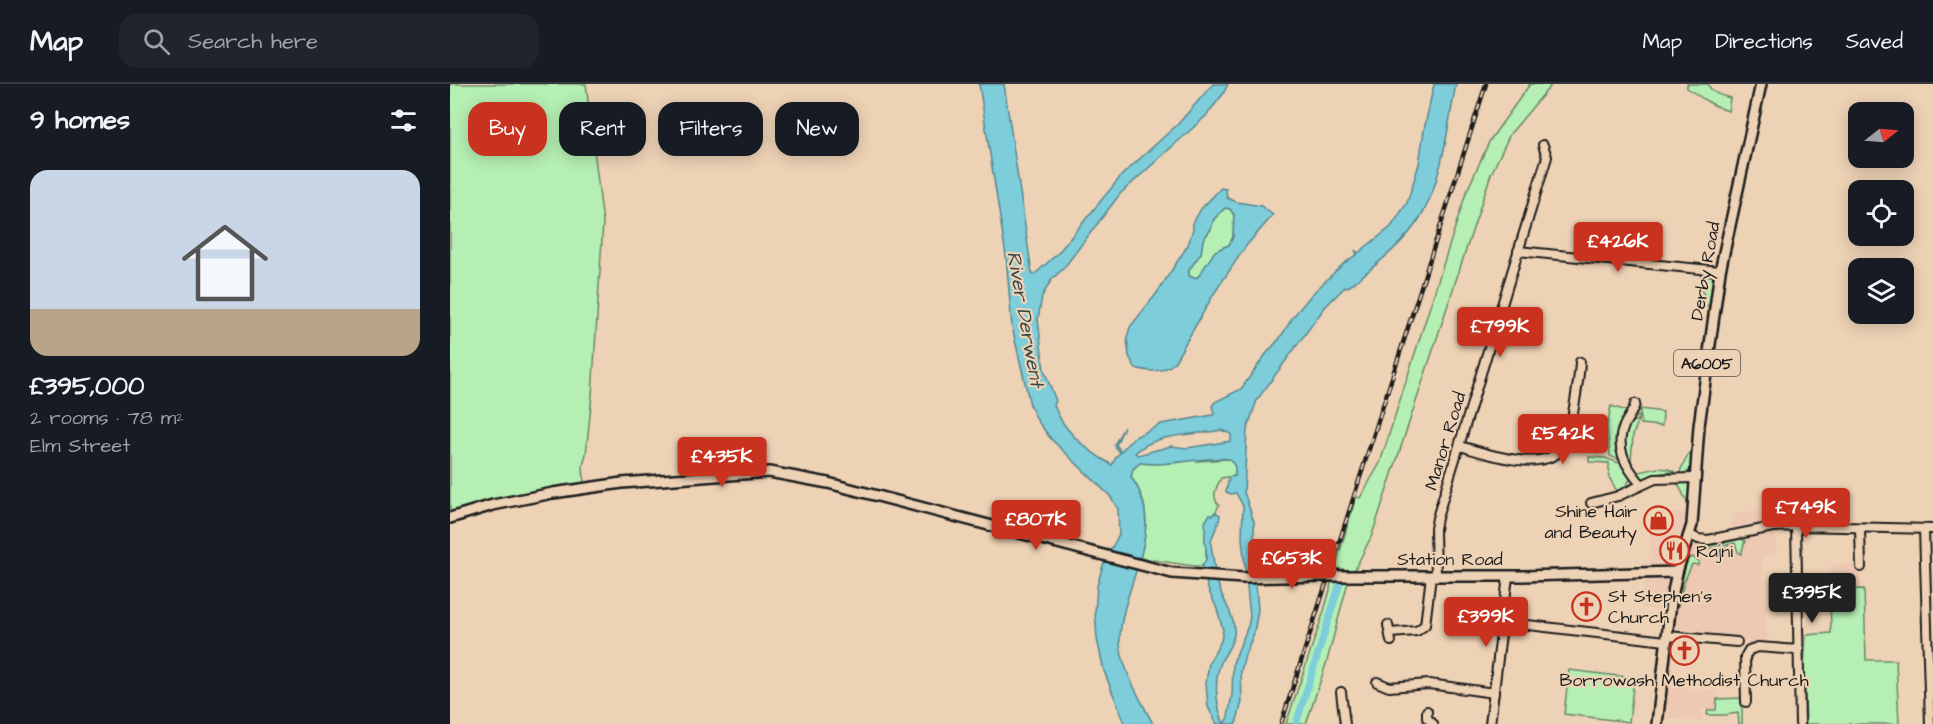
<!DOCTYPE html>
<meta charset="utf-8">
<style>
body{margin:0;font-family:"Architects Daughter",sans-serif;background:#20242c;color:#f1f3f6;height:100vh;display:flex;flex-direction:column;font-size:22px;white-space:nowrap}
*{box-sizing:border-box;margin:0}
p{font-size:20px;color:#9ea1a6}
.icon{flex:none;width:33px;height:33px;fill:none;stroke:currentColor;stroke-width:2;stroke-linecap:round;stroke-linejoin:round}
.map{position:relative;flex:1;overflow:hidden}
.details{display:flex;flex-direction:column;background:#171b24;width:450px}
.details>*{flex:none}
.banner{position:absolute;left:18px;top:18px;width:570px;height:54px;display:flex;gap:12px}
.needle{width:39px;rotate:73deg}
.buttons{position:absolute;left:1398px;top:18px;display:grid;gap:12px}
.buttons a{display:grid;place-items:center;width:66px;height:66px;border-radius:12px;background:#171b24;box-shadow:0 3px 15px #0003;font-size:30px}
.price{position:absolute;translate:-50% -51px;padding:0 14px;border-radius:6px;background:#c8321e;color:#fff;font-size:20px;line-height:39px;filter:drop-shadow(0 2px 3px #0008)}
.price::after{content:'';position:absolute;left:50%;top:36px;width:18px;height:14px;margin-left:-9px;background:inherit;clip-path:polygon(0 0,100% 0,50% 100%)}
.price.on{background:#222;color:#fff}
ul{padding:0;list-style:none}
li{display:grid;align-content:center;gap:12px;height:318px;padding:0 30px}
li span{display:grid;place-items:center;height:186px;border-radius:18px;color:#555}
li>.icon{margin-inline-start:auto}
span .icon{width:108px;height:108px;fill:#fffc;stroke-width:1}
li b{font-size:26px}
h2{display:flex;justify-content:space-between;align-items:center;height:72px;padding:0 30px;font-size:26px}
.pill{padding:0 21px;border-radius:18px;background:#171b24;box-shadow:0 3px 15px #0003;font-size:21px;line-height:54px}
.pill.on{background:#c8321e;color:#fff}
header{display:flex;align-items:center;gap:36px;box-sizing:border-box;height:84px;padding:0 30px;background:#171b24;border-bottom:2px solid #363941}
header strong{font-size:28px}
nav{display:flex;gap:33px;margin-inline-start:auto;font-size:21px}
.search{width:420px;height:54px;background:#20242c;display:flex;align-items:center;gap:15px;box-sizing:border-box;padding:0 21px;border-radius:18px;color:#9ea1a6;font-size:22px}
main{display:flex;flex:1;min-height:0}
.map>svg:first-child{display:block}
.built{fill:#edc8b3}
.green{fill:#b5efb3;stroke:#688668;stroke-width:1.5}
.water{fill:#7dcdda;stroke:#56868e;stroke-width:1.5;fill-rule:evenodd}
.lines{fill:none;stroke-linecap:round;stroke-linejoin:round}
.canal{stroke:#7dcdda;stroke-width:7}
.minor-casing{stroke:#1c1c1c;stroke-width:12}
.major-casing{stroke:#1c1c1c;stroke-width:14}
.minor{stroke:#eed2b5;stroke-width:8}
.major{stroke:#eed2b5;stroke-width:9}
.rail-casing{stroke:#1c1c1c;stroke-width:4.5}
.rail{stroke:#eed2b5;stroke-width:2;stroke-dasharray:7;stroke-linecap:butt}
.major-bridge-casing{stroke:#1c1c1c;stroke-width:14;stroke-linecap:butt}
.major-bridge{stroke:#eed2b5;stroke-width:9}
.labels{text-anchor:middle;stroke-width:4.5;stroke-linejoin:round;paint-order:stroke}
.shield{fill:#eed2b5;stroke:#5b534a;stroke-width:1.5}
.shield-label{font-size:16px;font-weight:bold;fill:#1c1c1c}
.street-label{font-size:18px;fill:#1c1c1c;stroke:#eed2b5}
.poi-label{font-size:18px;fill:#1c1c1c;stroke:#eed2b5;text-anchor:start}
.water-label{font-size:20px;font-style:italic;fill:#34484c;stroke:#eed2b5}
</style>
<header>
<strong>Map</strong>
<div class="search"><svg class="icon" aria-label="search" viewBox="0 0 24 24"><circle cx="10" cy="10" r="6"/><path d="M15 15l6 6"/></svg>Search here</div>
<nav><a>Map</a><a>Directions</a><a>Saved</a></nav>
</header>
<main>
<section class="details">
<h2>9 homes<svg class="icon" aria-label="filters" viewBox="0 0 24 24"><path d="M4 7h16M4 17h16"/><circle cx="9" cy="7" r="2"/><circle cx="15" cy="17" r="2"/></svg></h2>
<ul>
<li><span style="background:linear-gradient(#c9d6e8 75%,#b9a48a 0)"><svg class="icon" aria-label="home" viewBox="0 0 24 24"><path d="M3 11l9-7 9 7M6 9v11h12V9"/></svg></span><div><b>£395,000</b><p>2 rooms · 78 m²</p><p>Elm Street</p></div></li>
</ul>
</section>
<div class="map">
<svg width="1483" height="640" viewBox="0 0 1483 640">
<rect width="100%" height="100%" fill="#eed2b5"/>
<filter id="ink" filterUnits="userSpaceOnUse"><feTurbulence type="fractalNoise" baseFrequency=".0167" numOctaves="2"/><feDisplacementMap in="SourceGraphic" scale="12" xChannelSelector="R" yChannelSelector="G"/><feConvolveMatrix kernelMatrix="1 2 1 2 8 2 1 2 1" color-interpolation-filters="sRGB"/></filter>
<g filter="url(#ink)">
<g class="built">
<path d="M1322 423V439L1325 451 1327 470 1312 472 1317 559 1221 549 1223 528 1192 524 1194 495 1200 485 1201 432 1242 427 1240 445 1262 453 1285 448 1281 431Z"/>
<path d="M1406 480 1410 485V505L1380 506V481Z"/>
<path d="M1217 603 1267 607 1266 627 1251 626V637L1213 634Z"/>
</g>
<g class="green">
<path d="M0 0H136L153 139 142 311 136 370 133 382 134 400 75 409 0 429Z"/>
<path d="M1080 0H1102L1060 50 1041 90 922 451 904 487 885 484 906 413 910 414 930 379 1016 109 1040 56Z"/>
<path d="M1237 0H1258C1262 10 1270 11 1280 14L1278 27C1263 22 1250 13 1237 4Z"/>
<path d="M775 124 780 125 784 131 783 153 779 161 771 164 748 193 744 194 739 192V186L751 169 753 156 761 145 764 135Z"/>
<path d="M1251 191 1262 192 1264 195 1260 222 1253 221 1254 210 1250 205Z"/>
<path d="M1161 322 1180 328 1168 357 1170 376 1160 372 1157 342Z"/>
<path d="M1190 325 1213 328 1212 342 1191 340Z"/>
<path d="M1187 332H1190L1183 351 1181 378 1177 377C1173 362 1173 352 1180 338L1187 337Z"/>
<path d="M1243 362 1242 386 1232 390 1230 389 1231 385Z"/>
<path d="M1139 373 1155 374 1172 380 1181 394 1173 406 1168 409 1159 393V379L1139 378Z"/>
<path d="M740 375 747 377 778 375H781L785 383V392L771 394C766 404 761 412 769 421L756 449V478L752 482H743L690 474C698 444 700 419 681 393L683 385 690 379C707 381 724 379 740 375Z"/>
<path d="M1208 384 1218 385 1225 388 1211 389 1193 395 1186 392 1189 388Z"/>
<path d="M1236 397 1240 400 1239 422 1227 398Z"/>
<path d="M1291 455 1295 457 1291 470 1288 468 1285 459 1252 466V469H1250L1249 464Z"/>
<path d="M1242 473 1249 477 1248 481 1242 480 1234 498 1228 522 1226 521 1236 481 1238 476Z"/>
<path d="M881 497 898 498 877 577 856 640H836L874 527 880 506Z"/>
<path d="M1414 505 1416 576H1446L1449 640H1356L1354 583 1356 551 1381 549 1380 506Z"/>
<path d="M1119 586 1184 594 1179 638 1114 630Z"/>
<path d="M1292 614V640H1289L1288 629 1275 631H1257L1258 626H1266L1267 615Z"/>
</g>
<g class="water">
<path d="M529 0H554L582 189 584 191 608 169 672 91 728 40 763 0H778L773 10 756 32 670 110 613 185 602 195 592 212 588 235 594 286 606 317 604 321C613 348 638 367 662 381L666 373 670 369 664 361 674 343 666 361 671 367 683 354 711 340 763 331 764 329 762 322 765 318 791 305 816 270 830 254 843 233 862 210 893 180 907 170 905 166 908 169 941 143 957 119 969 80 974 46 984 0H1006C998 41 992 99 970 134 952 162 925 181 900 202L895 203 875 223 807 316 797 346 794 408 804 438 806 501 808 526 804 549 795 571 791 587 792 618 786 640H767L758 623 756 599 759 579 771 557 773 546 767 525 758 505 752 482C759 474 756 469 755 458 754 453 756 444 755 438L760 430 763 431 765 428 770 431C770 442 760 451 761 461 763 474 765 490 769 503 774 519 786 533 784 551 782 561 776 568 772 576 763 595 766 622 774 640L778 633 782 611 783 579 798 542 800 533 792 454 793 422 786 409 781 410 776 408 779 393 785 392V383L780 375C751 372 720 383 690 379L683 385 681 393C719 445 672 499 670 554 669 581 691 616 703 640H675L654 587 647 555 645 528 647 502 653 481 669 450 668 425 660 412 601 355 587 336 580 321 562 243 556 172ZM771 346 781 350V357L737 364 721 362 688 371 685 369C707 348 744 352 771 346Z"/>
<path d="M771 104 776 105 777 114 787 118 811 122 823 131 796 162 765 208 724 279C713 289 698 288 685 284L679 272 677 254 680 243 707 209 738 161 743 145V139L751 125ZM775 124 780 125 784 131 783 153 779 161 765 167 748 193 744 194 739 192V186L751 169 753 156 761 145 764 135Z"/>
</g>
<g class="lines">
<path class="canal" d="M846 640 890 499"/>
<defs>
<g id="minor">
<path d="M1068 167 1270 187"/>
<path d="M1185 320C1183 329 1177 334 1174 342 1164 364 1177 384 1191 400"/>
<path d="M1010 362C1038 370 1100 393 1118 357 1122 349 1122 338 1123 329 1126 312 1129 295 1130 278"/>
<path d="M1141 419 1168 412 1205 395 1246 394"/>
<path d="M1346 442 1350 640"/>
<path d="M1410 444 1411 483"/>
<path d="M1474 445 1480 640"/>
<path d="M1240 451 1248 455 1258 456 1323 443 1346 442 1483 445"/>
<path d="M986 492 985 445 987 434 1097 73 1093 61"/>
<path d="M1052 538 1216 557"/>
<path d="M938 541 941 557"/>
<path d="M940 549 967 547 975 541 981 492"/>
<path d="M1217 552 1287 558"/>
<path d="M927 598 939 603 979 600 1044 609"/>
<path d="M891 608 895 640"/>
<path d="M1296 618 1295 573 1299 566 1308 563 1349 566"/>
<path d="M977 627V634L983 640"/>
<path d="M1040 640 1058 492"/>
</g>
<g id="major">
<path d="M0 434 43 421 103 409 172 399 319 388 378 399 722 489 793 494 872 492"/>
<path d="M884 492H1073L1227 488"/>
<path d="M1207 640 1221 518 1227 488 1242 441 1249 342 1270 187 1311 0"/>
</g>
</defs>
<use href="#minor" class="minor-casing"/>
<use href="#major" class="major-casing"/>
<use href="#minor" class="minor"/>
<use href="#major" class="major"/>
<defs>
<path id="rail" d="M831 640 1036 0"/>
</defs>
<use href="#rail" class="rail-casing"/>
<use href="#rail" class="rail"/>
<defs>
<path id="major-bridge" d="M872 492H884"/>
</defs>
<use href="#major-bridge" class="major-bridge-casing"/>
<use href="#major-bridge" class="major-bridge"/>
</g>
</g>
<defs>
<symbol id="shop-ring" viewBox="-11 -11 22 22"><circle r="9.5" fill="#eed2b5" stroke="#c8321e" stroke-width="1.5"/><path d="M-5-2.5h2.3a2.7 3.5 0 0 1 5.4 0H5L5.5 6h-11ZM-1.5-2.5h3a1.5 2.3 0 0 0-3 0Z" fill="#c8321e"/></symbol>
<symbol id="restaurant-ring" viewBox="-11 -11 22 22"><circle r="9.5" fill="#eed2b5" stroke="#c8321e" stroke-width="1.5"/><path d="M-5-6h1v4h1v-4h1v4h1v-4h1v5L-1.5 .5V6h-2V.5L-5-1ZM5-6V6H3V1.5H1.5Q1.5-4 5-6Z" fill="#c8321e"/></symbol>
<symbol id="church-ring" viewBox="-11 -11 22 22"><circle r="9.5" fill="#eed2b5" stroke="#c8321e" stroke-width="1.5"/><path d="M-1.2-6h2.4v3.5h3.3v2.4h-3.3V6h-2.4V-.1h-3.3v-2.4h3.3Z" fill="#c8321e"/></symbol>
</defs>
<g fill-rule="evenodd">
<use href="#shop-ring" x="1192" y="420" width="33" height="33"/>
<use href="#restaurant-ring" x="1208" y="450" width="33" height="33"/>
<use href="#church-ring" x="1120" y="506" width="33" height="33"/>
<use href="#church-ring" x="1218" y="550" width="33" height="33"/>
</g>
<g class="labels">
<rect class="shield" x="1224" y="266" width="66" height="26" rx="4.5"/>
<g class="shield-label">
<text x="1257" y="285">A6005</text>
</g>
<g class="street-label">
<text transform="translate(1255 187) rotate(-80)" y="6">Derby Road</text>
<text transform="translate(995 357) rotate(-73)" y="6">Manor Road</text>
<text x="1000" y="481">Station Road</text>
</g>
<g class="poi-label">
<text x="1187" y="433" text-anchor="end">Shine Hair<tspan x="1187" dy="21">and Beauty</tspan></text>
<text x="1246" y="473">Rajni</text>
<text x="1158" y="518">St Stephen's<tspan x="1158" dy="21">Church</tspan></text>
<text x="1234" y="602" text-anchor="middle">Borrowash Methodist Church</text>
</g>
<g class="water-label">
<text transform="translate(576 235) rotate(80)" y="7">River Derwent</text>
</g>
</g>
</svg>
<div class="buttons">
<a><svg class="needle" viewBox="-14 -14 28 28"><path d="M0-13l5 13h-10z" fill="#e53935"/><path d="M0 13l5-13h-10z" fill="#9ea1a6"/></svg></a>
<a><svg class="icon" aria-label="locate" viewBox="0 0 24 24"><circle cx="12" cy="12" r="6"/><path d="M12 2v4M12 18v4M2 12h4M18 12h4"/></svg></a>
<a><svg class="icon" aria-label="layers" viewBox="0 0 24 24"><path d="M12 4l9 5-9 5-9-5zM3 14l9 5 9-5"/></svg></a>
</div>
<b class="price" style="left:1168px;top:189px">£426K</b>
<b class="price" style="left:1050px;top:274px">£799K</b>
<b class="price" style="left:1113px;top:381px">£542K</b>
<b class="price" style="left:272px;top:404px">£435K</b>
<b class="price" style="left:1356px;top:455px">£749K</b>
<b class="price" style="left:586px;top:467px">£807K</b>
<b class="price" style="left:842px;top:506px">£653K</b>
<b class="price on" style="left:1362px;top:540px">£395K</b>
<b class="price" style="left:1036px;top:564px">£399K</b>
<div class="banner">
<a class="pill on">Buy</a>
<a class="pill">Rent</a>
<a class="pill">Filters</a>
<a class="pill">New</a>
</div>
</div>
</main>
